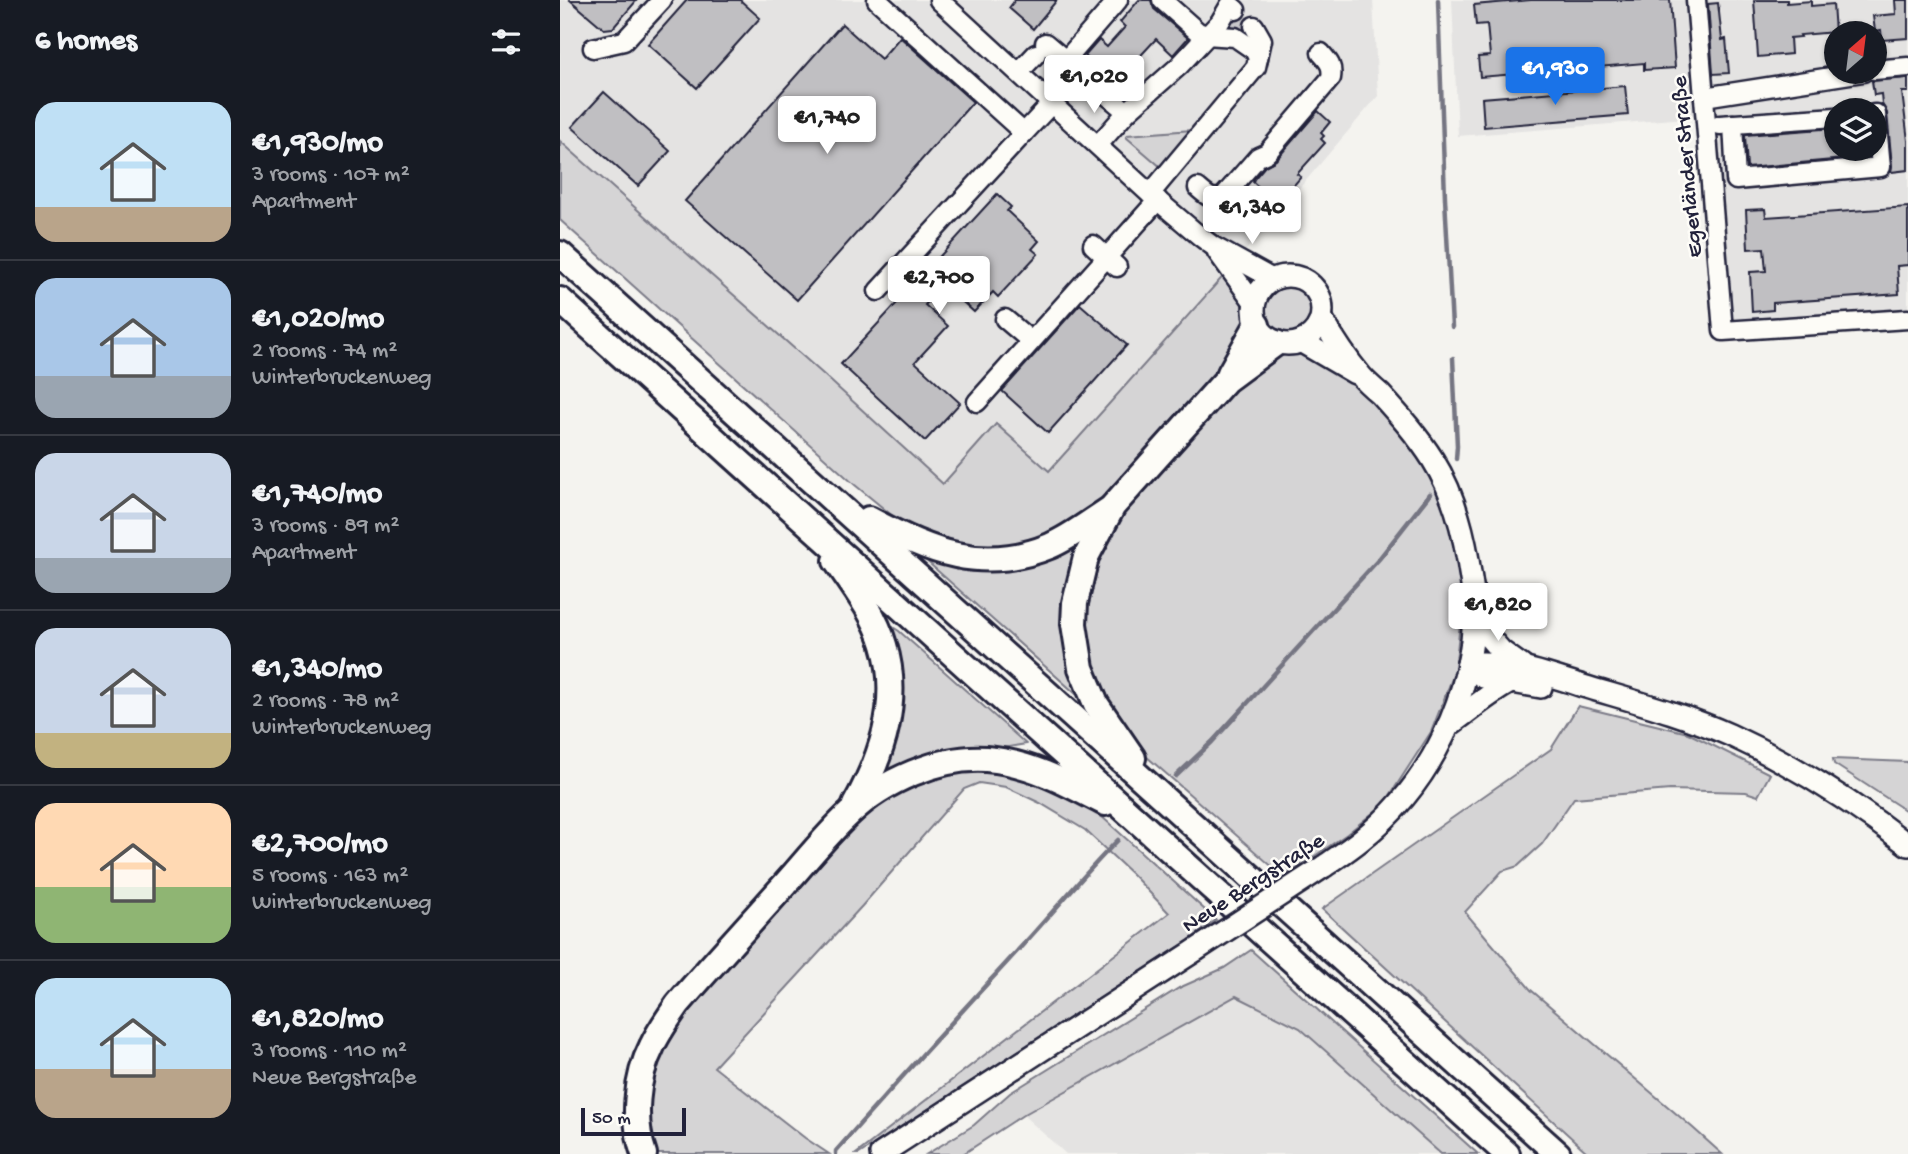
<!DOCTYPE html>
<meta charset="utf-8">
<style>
body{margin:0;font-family:"Gochi Hand",sans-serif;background:#242831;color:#f1f3f6;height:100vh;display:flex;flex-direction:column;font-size:26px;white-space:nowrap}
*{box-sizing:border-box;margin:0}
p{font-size:23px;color:#9ea1a6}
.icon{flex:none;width:38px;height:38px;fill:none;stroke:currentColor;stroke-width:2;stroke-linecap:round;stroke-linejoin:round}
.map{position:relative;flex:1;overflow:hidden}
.panel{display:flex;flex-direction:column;background:#171b24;width:560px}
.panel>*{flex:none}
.needle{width:46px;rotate:28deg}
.controls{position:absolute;left:1264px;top:21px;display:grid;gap:14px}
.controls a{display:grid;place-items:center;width:63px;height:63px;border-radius:50%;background:#171b24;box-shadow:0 2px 5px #0004;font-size:35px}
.scale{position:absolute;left:21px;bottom:18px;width:105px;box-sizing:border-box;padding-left:7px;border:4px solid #22223b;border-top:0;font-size:19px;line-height:24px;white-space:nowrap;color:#22223b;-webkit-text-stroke:5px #fdfcf7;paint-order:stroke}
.price{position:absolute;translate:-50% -60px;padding:0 16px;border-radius:7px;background:#fff;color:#222;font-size:23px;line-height:46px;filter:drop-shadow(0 2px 4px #0008)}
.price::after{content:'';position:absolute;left:50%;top:42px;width:21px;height:16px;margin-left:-10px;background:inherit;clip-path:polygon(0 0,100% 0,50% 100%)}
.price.current{background:#1a73e8;color:#fff}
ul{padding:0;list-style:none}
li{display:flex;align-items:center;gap:21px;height:175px;padding:0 35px}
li+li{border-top:2px solid #363941}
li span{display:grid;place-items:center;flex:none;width:196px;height:140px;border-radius:21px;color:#555}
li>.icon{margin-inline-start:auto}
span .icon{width:84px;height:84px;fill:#fffc;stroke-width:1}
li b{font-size:30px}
h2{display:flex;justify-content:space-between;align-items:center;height:84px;padding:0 35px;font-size:30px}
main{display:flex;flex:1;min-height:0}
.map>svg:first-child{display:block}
.built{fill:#e4e3e2;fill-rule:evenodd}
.green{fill:#d5d4d5;stroke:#7c7b88;stroke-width:2}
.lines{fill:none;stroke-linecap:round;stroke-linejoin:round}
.stream{stroke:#757582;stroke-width:4.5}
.building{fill:#c0bfc2;stroke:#22223b;stroke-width:2}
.minor-tunnel{stroke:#cac9cb;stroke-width:18;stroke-dasharray:18 9;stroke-linecap:butt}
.minor-casing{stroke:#22223b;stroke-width:23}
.major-casing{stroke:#22223b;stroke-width:26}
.highway-casing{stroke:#22223b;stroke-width:30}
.minor{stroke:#fdfcf7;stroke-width:18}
.major{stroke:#fdfcf7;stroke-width:21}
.highway{stroke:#fdfcf7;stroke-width:24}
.major-bridge-casing{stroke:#22223b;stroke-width:26;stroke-linecap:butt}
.major-bridge{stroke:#fdfcf7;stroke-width:21}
.labels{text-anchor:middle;stroke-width:5;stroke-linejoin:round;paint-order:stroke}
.street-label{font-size:23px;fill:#22223b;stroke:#fdfcf7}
</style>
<main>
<section class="panel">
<h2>6 homes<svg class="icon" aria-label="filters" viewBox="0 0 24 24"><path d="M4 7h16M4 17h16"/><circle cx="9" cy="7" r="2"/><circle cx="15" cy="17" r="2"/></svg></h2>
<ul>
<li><span style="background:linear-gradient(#bfe0f5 75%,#b9a48a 0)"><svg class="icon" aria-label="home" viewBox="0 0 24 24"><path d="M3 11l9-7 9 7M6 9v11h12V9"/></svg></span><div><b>€1,930/mo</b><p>3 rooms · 107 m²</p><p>Apartment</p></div></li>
<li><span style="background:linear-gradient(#a9c7e8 70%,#9aa5b1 0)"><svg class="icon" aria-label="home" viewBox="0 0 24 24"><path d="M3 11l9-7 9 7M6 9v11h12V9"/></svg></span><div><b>€1,020/mo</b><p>2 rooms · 74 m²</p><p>Winterbruckenweg</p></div></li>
<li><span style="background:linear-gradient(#c9d6e8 75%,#9aa5b1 0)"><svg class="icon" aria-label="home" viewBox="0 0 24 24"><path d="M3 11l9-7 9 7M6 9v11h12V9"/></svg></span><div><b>€1,740/mo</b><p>3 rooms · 89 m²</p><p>Apartment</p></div></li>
<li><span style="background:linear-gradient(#c9d6e8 75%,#c2b280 0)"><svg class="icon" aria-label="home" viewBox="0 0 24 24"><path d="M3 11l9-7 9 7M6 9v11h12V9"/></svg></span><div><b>€1,340/mo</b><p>2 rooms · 78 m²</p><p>Winterbruckenweg</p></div></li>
<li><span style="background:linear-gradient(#ffd9b3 60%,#8fb573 0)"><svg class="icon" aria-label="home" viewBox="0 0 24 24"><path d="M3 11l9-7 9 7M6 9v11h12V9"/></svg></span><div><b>€2,700/mo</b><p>5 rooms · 163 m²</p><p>Winterbruckenweg</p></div></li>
<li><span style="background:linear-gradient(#bfe0f5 65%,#b9a48a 0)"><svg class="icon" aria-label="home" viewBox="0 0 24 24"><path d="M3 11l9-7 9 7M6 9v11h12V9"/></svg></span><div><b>€1,820/mo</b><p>3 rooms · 110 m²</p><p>Neue Bergstraße</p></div></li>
</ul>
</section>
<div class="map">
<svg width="1348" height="1154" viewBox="0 0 1348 1154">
<rect width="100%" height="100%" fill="#f4f3ef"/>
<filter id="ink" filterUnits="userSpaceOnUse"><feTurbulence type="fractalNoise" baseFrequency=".0143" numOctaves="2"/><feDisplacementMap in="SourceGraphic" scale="14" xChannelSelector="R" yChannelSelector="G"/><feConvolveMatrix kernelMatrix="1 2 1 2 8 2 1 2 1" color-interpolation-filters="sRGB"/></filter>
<g filter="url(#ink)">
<g class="built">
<path d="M0 0H813L818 96 696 239 488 471 383 484 263 374 0 141Z"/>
<path d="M892 0H1348V314L1169 325 1152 116 898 136ZM1276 33H1314V72H1276ZM1276 110H1314V149H1276Z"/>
<path d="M676 996 740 1028 881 1154H506L463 1115Z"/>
</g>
<g class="green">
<path d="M633 130 602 168 566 137 567 135Z"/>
<path d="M0 141 263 374 383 484 436 424 489 471 666 273 685 301 688 319 661 372 544 504 500 534 448 550 379 544 340 522 295 485 0 220Z"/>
<circle cx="730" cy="310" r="26"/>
<path d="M741 352 781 370 818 402 858 453 889 515 903 593 895 671 871 732 825 803 787 834 724 877 578 749 539 698 521 642 533 556 558 518 677 385 712 357Z"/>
<path d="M525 538 506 639 515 693 362 557Z"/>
<path d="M320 619 339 631 466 744 437 749 319 781Z"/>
<path d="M1018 706 1128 733 1210 774 1198 796 1186 792 1110 790 1014 798 982 844 958 866 942 871 905 912 971 990 1133 1128 1162 1154H1029L762 909 991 749Z"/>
<path d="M1273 759 1348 762V812L1274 764Z"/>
<path d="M398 766 443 768 529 805 656 920 631 939 299 1154H296L609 913 573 875 525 830 480 803 446 787 419 783 404 789 302 906 154 1067 245 1138 269 1154H95L89 1106 94 1070 111 1031 133 1002 315 800Z"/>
<path d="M691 950 918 1154H881L740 1028 676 996 463 1115 403 1154H367L414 1125 450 1093 619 988 664 968Z"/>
</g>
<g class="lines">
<g class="stream">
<path d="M878 0 885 198 892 327"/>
<path d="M893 358 897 446 896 459"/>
<path d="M616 776 652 742 819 559 870 494"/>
<path d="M276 1154V1151C340 1078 406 1007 471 936 500 904 527 871 558 840"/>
</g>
</g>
<g class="building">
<path d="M10 0H77L53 28 44 29Z"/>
<path d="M127 0H180L200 18 137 88 88 44Z"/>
<path d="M455 0H497L473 29 449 8Z"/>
<path d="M579 0H591L594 9 628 38 613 55 596 39 571 66 578 72 563 89 525 56 539 40 547 47 565 27 560 22Z"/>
<path d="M971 0H1110L1115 68 1084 70V63L920 77 918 57 930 56 927 24 916 25 914 5Z"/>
<path d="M1194 0H1227V3L1251 1V6L1273 4 1275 32 1240 35 1241 37 1230 38 1231 54 1198 57Z"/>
<path d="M1335 0H1348V38L1322 40 1321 30 1315 31 1313 16 1336 14Z"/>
<path d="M1158 3 1162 40 1166 39 1169 73 1153 74 1148 4Z"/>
<path d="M282 24 321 59 340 37 413 102 237 300 125 201Z"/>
<path d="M1348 78V92H1342L1348 141V170L1331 172 1332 166 1327 113 1322 104 1321 94 1314 95 1312 81Z"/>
<path d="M1065 86 1068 115 924 127 922 98Z"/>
<path d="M44 92 110 151 78 186 12 127Z"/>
<path d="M758 111 770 122 761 133 764 136 761 139 765 143 737 174 741 177 722 199 718 196 716 199 713 196 711 198 693 182 694 179 705 166 716 160Z"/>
<path d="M1276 128V149H1294L1295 158 1187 168 1185 135Z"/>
<path d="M437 194 451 207 447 211 479 241 472 249 478 254 438 297 433 292 414 312 384 285 365 305 388 326 355 362 400 403 365 441 281 364Z"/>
<path d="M1348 207V265L1337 266 1339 294 1213 303V310L1192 312 1190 272 1206 271 1204 248 1188 249 1186 210 1205 209 1206 217Z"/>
<path d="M520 304 567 345 488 433 442 391Z"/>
</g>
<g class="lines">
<path class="minor-tunnel" d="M671 15 690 31"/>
<defs>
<g id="minor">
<path d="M317 0 464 133 492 103"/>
<path d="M379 0 590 194 641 237 653 246 713 279"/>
<path d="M1136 0 1163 331 1348 319"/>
<path d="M694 26 702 40 698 58"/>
<path d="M485 43 567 112"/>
<path d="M33 48 64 41 102 0"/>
<path d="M506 60 558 0"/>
<path d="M1314 70 1348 67"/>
<path d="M459 72 476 54"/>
<path d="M1144 97 1303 72"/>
<path d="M1173 124 1176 180 1321 167 1316 114H1314"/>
<path d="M1160 125 1276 117"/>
<path d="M538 145 567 112 619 66 660 22 670 5 676 10"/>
<path d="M638 188C647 196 652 201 663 197L698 157 707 153 771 78C773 66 769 62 761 53"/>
<path d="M590 194 696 67 698 58 694 50 675 37 646 35 638 32 602 0"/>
<path d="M533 245 557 267"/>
<path d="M657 252 694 303"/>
<path d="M318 291 464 133"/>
<path d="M445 319 471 341"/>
<path d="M417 402 598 200"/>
</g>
<g id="major">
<circle cx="728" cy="310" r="34"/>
<path d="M762 319C773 338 786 358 801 376 806 382 813 388 820 394 839 415 858 436 873 460 892 490 902 525 908 560 910 575 914 592 914 607 914 695 871 784 802 839 790 849 776 858 763 867"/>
<path d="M742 342 795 373"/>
<path d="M914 608 927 635 941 651 962 666"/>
<path d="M908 664C946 659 987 675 1023 686 1073 701 1123 714 1170 735 1233 764 1294 803 1348 845"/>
<path d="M908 664 923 677 981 687"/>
<path d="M888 726C910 711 928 694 951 682"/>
<path d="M321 1154 636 950"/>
</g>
<g id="highway">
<path d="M0 254 998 1154"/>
<path d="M0 300 947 1154"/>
<path d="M670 373 697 325"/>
<path d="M309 519C368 551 422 574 490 546 511 537 530 522 550 509"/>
<path d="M276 561C294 587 315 614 324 645 341 700 322 757 295 805"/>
<path d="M573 758 536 704 521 668 514 624 515 603 526 557 553 506 666 380 716 343"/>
<path d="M84 1154C72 1121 76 1077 92 1046 99 1031 109 1017 118 1004 151 966 185 929 218 892 242 866 264 837 290 813 323 781 380 756 426 759 469 762 507 783 545 803"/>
</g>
</defs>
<use href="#minor" class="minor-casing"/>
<use href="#major" class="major-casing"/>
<use href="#highway" class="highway-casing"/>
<use href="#minor" class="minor"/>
<use href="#major" class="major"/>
<use href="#highway" class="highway"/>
<defs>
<path id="major-bridge" d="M636 950 763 867"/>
</defs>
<use href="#major-bridge" class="major-bridge-casing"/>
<use href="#major-bridge" class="major-bridge"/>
</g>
</g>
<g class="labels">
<g class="street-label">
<text transform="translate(1125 167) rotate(-95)" y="8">Egerländer Straße</text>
<text transform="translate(692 881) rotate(-33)" y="8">Neue Bergstraße</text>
</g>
</g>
</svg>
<div class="controls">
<a><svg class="needle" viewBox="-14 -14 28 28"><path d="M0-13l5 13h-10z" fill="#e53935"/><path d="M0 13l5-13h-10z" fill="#9ea1a6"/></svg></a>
<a><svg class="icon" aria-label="layers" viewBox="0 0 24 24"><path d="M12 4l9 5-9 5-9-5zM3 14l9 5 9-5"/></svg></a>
</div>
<div class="scale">50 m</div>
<b class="price current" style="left:995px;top:107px">€1,930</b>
<b class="price" style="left:534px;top:115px">€1,020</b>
<b class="price" style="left:267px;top:156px">€1,740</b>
<b class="price" style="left:692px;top:246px">€1,340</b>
<b class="price" style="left:379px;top:316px">€2,700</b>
<b class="price" style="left:938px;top:643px">€1,820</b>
</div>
</main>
